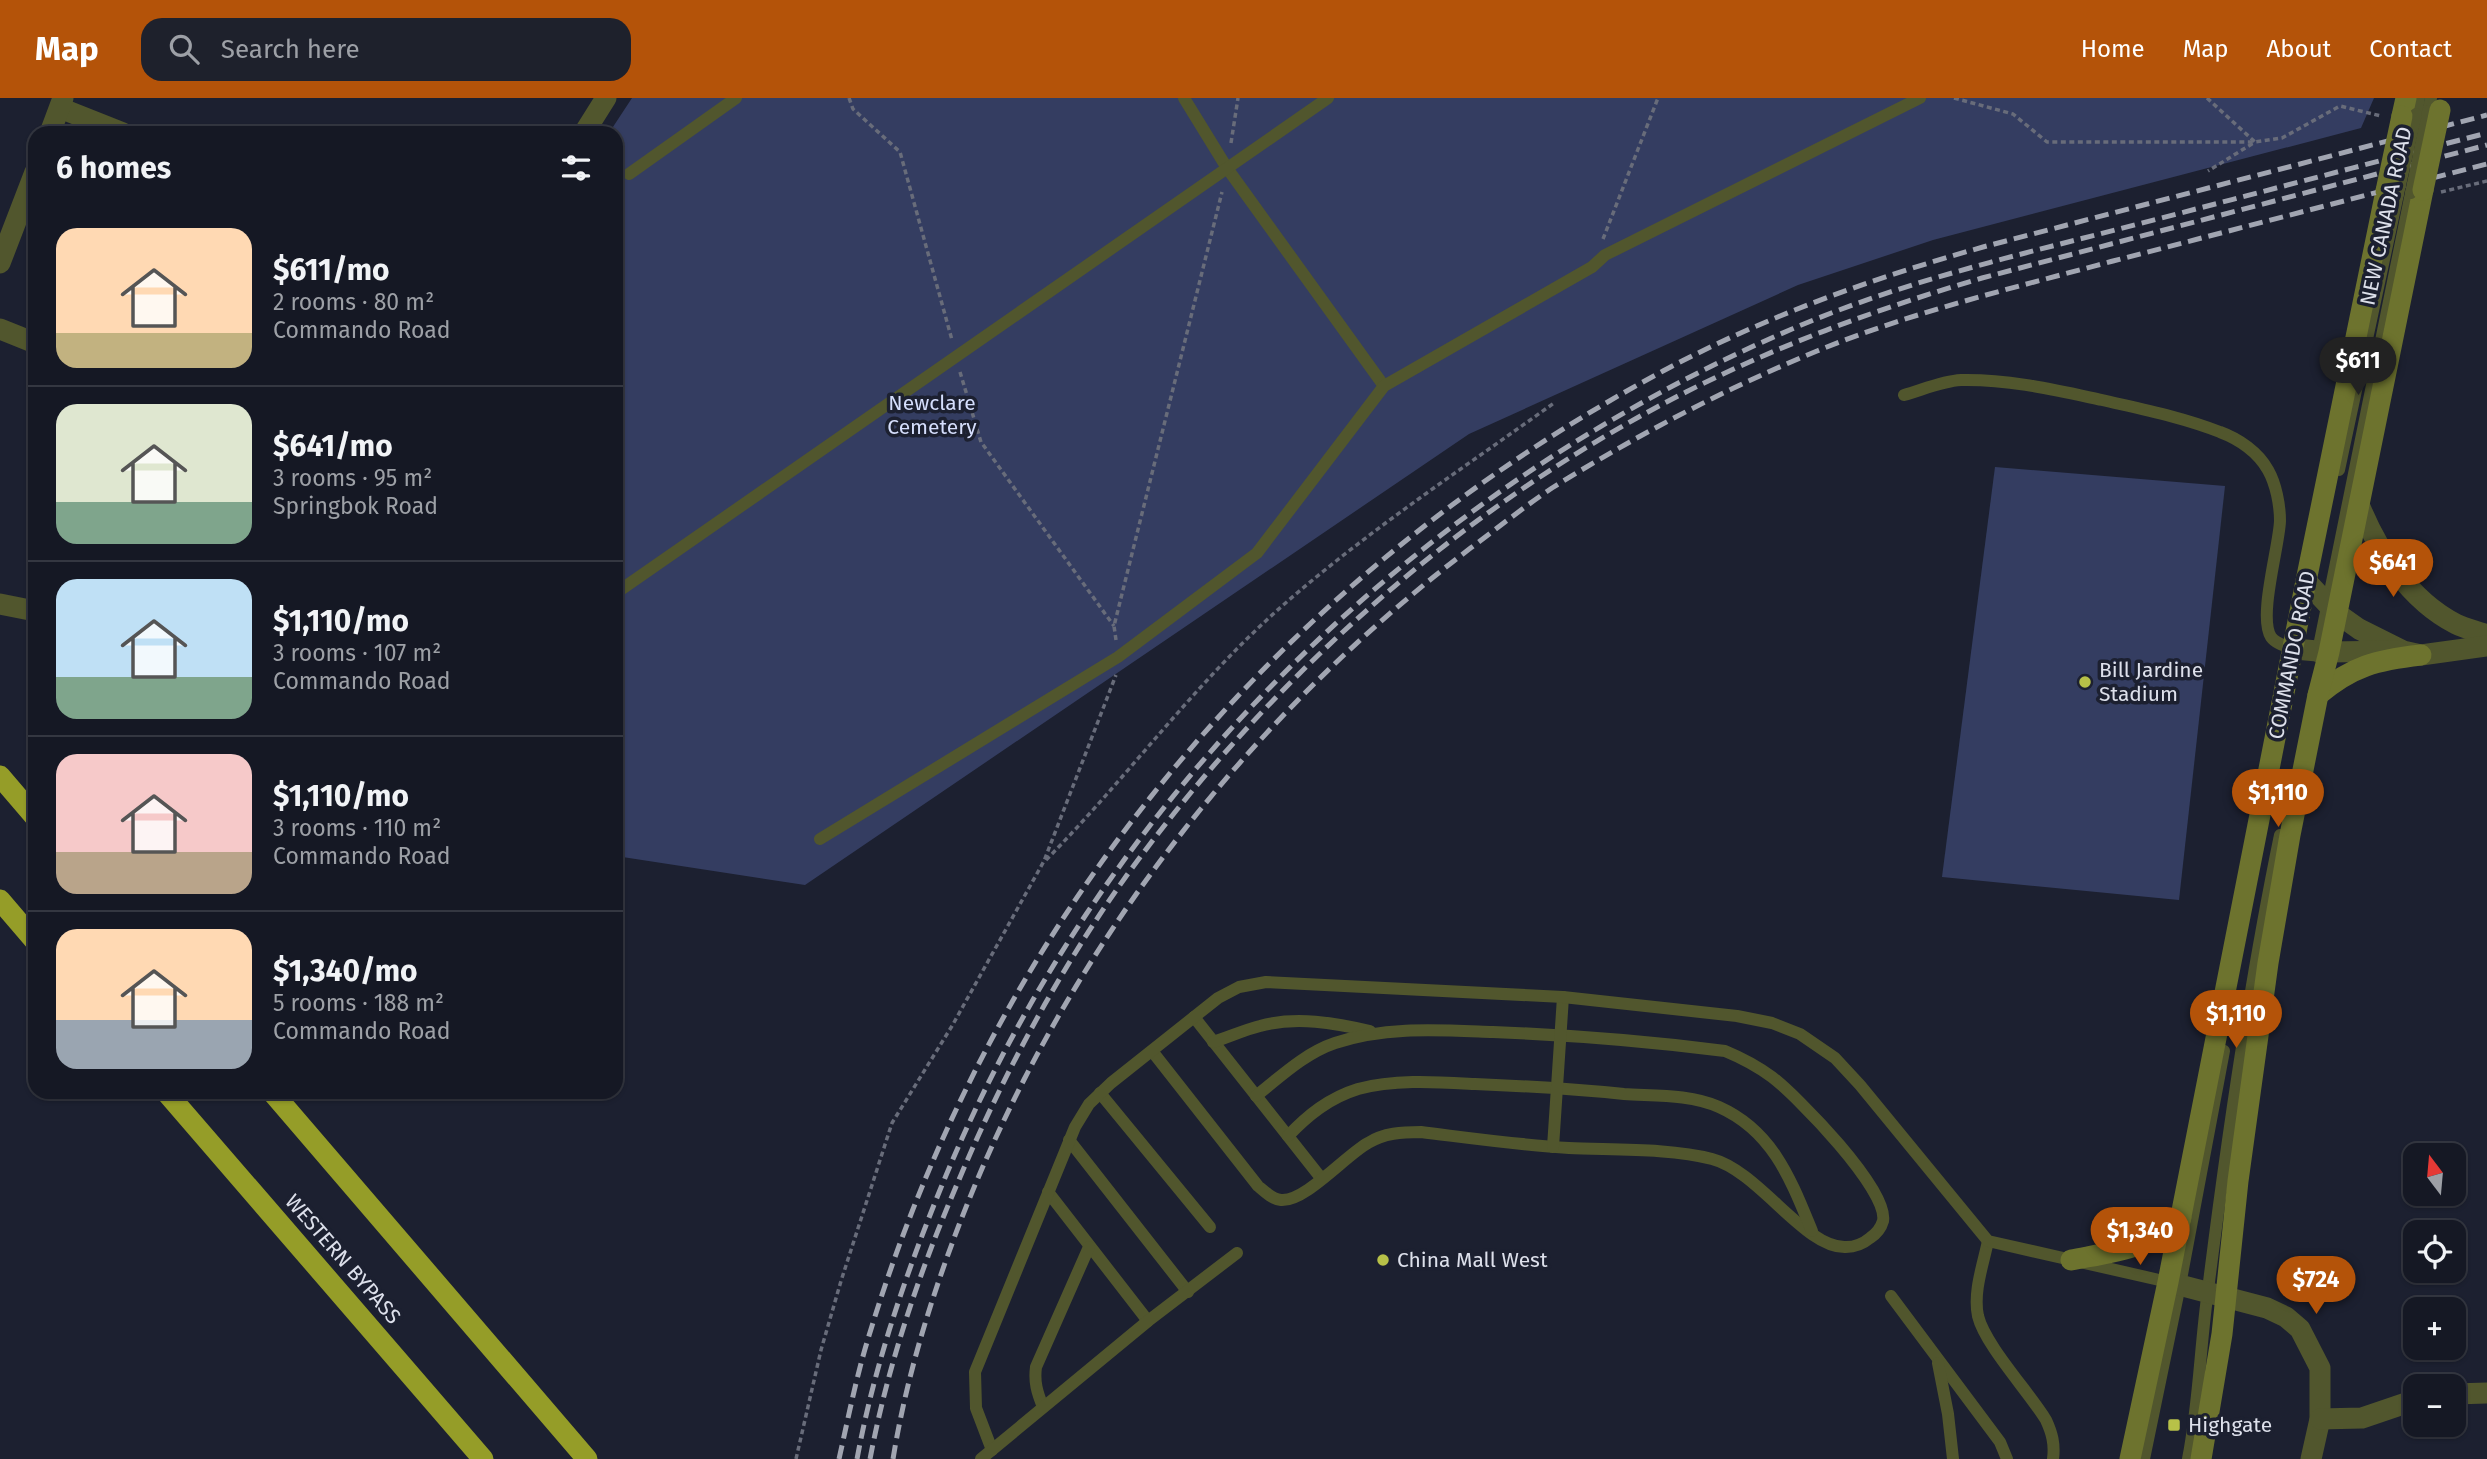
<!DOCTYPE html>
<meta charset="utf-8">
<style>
body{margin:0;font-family:"Fira Sans",sans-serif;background:#1e212c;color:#f1f3f6;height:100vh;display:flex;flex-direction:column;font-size:26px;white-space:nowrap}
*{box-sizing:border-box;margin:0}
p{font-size:23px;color:#9da0a6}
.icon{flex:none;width:38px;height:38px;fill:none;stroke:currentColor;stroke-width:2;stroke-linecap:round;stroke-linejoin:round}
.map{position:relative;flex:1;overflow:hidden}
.panel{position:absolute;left:28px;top:28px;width:595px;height:973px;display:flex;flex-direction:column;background:#151824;border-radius:21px;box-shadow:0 2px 5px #0004,0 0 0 2px #343741}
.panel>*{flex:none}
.needle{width:46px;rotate:344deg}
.fabs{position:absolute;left:2403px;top:1045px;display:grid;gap:14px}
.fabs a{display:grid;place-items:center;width:63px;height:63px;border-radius:14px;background:#151824;box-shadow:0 2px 5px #0004,0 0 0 2px #343741;font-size:35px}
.price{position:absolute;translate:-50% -60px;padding:0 16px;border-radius:24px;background:#b45309;color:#fff;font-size:23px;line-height:46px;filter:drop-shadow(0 2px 4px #0008)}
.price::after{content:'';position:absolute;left:50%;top:42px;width:21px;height:16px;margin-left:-10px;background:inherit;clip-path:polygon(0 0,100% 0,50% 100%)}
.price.on{background:#222;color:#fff}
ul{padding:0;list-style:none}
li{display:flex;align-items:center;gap:21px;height:175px;padding:0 28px}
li+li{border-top:2px solid #343741}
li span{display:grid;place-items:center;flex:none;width:196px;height:140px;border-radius:21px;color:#555}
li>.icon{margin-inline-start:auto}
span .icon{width:84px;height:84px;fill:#fffc;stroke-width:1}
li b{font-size:30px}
h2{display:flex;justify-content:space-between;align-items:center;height:84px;padding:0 28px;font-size:30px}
header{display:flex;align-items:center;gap:42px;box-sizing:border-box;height:98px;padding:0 35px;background:#b45309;color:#fff}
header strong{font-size:33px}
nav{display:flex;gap:38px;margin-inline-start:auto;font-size:24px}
.search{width:490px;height:63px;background:#1e212c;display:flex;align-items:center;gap:18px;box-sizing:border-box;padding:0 24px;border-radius:21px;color:#9da0a6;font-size:26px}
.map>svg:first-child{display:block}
.green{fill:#343d61}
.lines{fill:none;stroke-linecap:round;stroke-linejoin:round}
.path{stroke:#686c7a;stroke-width:3.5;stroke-dasharray:5 3.5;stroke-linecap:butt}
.service{stroke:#51562d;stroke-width:12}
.minor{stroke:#51562d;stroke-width:21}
.secondary{stroke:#6d732e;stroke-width:21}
.motorway{stroke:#959d28;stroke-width:21}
.rail{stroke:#a1a5b1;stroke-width:5;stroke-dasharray:14 7;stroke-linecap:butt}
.service-bridge{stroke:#51562d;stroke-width:12}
.secondary-bridge{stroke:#6d732e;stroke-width:21}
.poi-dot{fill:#b7c148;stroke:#1c2030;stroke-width:2.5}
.labels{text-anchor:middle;stroke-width:7;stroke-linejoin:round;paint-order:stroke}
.street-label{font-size:21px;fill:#dde0eb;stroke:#1c2030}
.park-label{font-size:21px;fill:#d5defc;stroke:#1c2030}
.poi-label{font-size:21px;fill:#dde0eb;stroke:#1c2030;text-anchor:start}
</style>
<header>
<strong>Map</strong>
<div class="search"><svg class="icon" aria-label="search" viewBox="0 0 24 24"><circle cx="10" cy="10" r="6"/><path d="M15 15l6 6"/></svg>Search here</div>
<nav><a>Home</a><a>Map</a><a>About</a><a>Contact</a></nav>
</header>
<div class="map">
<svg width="2487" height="1361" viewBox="0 0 2487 1361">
<rect width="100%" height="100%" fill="#1c2030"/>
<g class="green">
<path d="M632 0H2374L2361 30 1933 142 1798 187 1469 336 805 787 616 758V35H609Z"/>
<path d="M1995 369 2225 388 2179 802 1942 779Z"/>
</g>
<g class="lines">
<g class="path">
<path d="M849 0 853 11 900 54 952 242"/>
<path d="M1954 0 2013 16 2047 44H2255L2282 40 2340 8 2381 18"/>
<path d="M2207 0 2255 44 2208 73"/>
<path d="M1231 45 1238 0"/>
<path d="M2441 94 2487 83"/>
<path d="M1603 141 1658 0"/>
<path d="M960 274 981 344 1114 528"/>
<path d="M1116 542 1114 528 1222 94"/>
<path d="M1046 762C1127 680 1194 586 1281 509 1366 434 1462 371 1554 305"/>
<path d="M796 1361 821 1252 841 1183 892 1025 952 928 1044 763 1116 577"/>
</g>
<g class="service">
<path d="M1184 0 1227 70 1384 288"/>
<path d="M2428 13 2431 0"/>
<path d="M2416 16 2419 0"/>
<path d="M629 76 736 0"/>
<path d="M1904 297C1922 292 1942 283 1961 282 2009 281 2055 292 2102 302 2141 311 2182 319 2220 334 2239 341 2258 354 2268 372 2276 386 2280 407 2280 423 2279 449 2258 519 2271 539 2276 546 2286 548 2294 551"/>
<path d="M2339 372 2398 96"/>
<path d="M616 495 1328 0"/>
<path d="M2317 558 2411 95"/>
<path d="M820 741 1118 559 1257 455 1384 288 1592 169 1605 157 1920 0"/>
<path d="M1194 919 1321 1080"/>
<path d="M1213 944C1229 939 1244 932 1260 928 1296 918 1335 925 1370 933"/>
<path d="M1152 953 1258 1088C1265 1094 1272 1101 1281 1102 1305 1104 1346 1057 1368 1045 1384 1035 1402 1034 1421 1034 1470 1040 1519 1047 1569 1050 1611 1052 1671 1050 1712 1061 1759 1073 1805 1151 1846 1149 1855 1149 1864 1145 1870 1140 1876 1136 1881 1130 1883 1123 1889 1092 1797 998 1772 979 1757 968 1742 960 1725 953 1648 943 1570 937 1493 934 1439 932 1386 928 1335 945 1305 955 1280 979 1256 998"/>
<path d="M1100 995 1210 1129"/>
<path d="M1288 1038C1308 1017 1329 1000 1358 991 1395 981 1437 984 1475 986 1525 988 1574 991 1624 996 1654 998 1690 996 1719 1009 1773 1033 1791 1082 1812 1133"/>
<path d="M1069 1042 1188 1194"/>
<path d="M1553 1049 1563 899"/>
<path d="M1048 1094 1148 1223"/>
<path d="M1988 1143C1983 1167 1973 1194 1978 1218 1985 1247 2029 1294 2046 1322 2052 1335 2055 1346 2053 1361"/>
<path d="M1891 1198 2000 1344 2007 1361"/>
<path d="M1938 1265 1948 1316 1953 1361"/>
<path d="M1043 1309C1037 1294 1034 1284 1036 1269L1089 1149"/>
<path d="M992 1352 976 1310 975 1274 1075 1029 1089 1006 1111 985 1218 900 1239 889 1266 884 1563 899 1737 918 1772 925 1800 936 1835 960 1860 987 1988 1143 2168 1184"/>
<path d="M981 1361 1148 1223 1237 1155"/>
<path d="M2144 1361 2180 1187 2224 953"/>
<path d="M2188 1361C2199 1305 2200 1249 2208 1192 2227 1040 2249 887 2280 737"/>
</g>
<g class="minor">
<path d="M60 10 123 35"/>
<path d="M50 35 63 0"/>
<path d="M584 35 606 0"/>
<path d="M0 165 35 74"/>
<path d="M0 231 35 245"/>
<path d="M2358 404C2377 452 2409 502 2456 526 2466 531 2477 533 2487 537"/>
<path d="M2306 483 2335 514 2359 531 2403 553 2421 557 2487 548"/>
<path d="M0 506 35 513"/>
<path d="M2294 551 2329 554 2397 553"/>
<path d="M2168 1184 2267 1210 2286 1219 2300 1231 2320 1270V1321L2311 1361"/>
<path d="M2454 1296 2487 1295"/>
<path d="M2320 1321 2362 1320 2415 1302"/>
</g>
<g class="secondary">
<path d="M2402 18 2406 0"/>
<path d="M2318 597C2352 568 2377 562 2421 557"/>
<path d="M2071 1162C2112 1154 2150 1151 2181 1120"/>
<path d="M2130 1361 2168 1184 2306 483 2386 93"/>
<path d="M2201 1361 2222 1236 2238 1083 2268 865 2290 737 2318 597 2329 554 2423 92"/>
</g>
<g class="motorway">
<path d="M0 678 35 719"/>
<path d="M0 802 35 843"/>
<path d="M166 994 483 1361"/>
<path d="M272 994 587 1361"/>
</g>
<g class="rail">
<path d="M839 1361C848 1321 856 1280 868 1241 994 822 1277 480 1663 273 1764 219 1873 180 1983 149L2487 17"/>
<path d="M857 1361C874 1269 905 1178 940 1092 1097 705 1409 395 1792 231 1896 186 2006 160 2115 132 2239 100 2363 67 2487 35"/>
<path d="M870 1361C888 1266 920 1172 958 1084 1003 977 1059 872 1127 777 1272 577 1466 405 1686 294 1781 246 1880 210 1982 180L2487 47"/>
<path d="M893 1361C906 1281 930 1203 959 1127 1062 859 1243 622 1472 449 1499 429 1525 408 1552 390 1637 337 1725 291 1817 253 1912 214 2013 190 2113 163 2237 131 2362 98 2487 66"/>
</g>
<g class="service-bridge">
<path d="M2411 95 2428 13"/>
<path d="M2398 96 2416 16"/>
</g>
<g class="secondary-bridge">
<path d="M2423 92 2440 12"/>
<path d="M2386 93 2402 18"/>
</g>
</g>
<g class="poi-dot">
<circle cx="2085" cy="584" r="7"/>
<circle cx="1383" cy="1162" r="7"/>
<rect x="2167" y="1320" width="14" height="14" rx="3.5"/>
</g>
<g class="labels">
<g class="street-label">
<text transform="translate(2386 118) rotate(-78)" y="7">NEW CANADA ROAD</text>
<text transform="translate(2292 557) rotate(-79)" y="7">COMMANDO ROAD</text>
<text transform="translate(343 1161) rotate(49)" y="7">WESTERN BYPASS</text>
</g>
<g class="park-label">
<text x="932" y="312">Newclare<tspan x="932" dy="24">Cemetery</tspan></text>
</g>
<g class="poi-label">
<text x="2099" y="579">Bill Jardine<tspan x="2099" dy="24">Stadium</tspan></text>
<text x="1397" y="1169">China Mall West</text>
<text x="2188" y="1334">Highgate</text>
</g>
</g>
</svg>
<div class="fabs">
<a><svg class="needle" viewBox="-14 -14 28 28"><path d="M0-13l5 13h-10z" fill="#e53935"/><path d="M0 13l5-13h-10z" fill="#9da0a6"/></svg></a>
<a><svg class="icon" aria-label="locate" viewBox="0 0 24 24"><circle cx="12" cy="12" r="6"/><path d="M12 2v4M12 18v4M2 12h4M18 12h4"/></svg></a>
<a>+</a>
<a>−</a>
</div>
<b class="price on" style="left:2358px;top:299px">$611</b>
<b class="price" style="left:2393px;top:501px">$641</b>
<b class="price" style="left:2278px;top:731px">$1,110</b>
<b class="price" style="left:2236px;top:952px">$1,110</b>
<b class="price" style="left:2140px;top:1169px">$1,340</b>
<b class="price" style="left:2316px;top:1218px">$724</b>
<section class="panel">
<h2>6 homes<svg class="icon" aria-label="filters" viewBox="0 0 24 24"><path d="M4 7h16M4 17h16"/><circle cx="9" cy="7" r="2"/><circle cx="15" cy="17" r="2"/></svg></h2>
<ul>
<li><span style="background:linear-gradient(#ffd9b3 75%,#c2b280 0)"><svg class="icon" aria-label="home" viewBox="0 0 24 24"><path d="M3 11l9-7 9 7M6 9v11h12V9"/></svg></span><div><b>$611/mo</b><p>2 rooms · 80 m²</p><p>Commando Road</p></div></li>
<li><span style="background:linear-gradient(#dfe7d0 70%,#7fa58c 0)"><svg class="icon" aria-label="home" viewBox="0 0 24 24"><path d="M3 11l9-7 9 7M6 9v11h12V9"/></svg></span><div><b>$641/mo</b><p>3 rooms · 95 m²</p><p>Springbok Road</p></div></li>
<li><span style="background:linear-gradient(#bfe0f5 70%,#7fa58c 0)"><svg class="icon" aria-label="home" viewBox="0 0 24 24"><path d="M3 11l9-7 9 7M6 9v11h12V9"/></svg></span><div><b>$1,110/mo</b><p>3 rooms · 107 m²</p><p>Commando Road</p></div></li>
<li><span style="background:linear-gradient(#f6c9c9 70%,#b9a48a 0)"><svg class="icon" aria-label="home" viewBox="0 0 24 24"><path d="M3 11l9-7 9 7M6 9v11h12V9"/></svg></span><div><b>$1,110/mo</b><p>3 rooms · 110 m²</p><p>Commando Road</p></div></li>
<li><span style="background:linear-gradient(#ffd9b3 65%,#9aa5b1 0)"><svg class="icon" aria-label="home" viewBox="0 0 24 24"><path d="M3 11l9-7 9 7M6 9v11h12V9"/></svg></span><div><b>$1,340/mo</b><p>5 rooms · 188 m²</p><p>Commando Road</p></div></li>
</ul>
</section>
</div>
